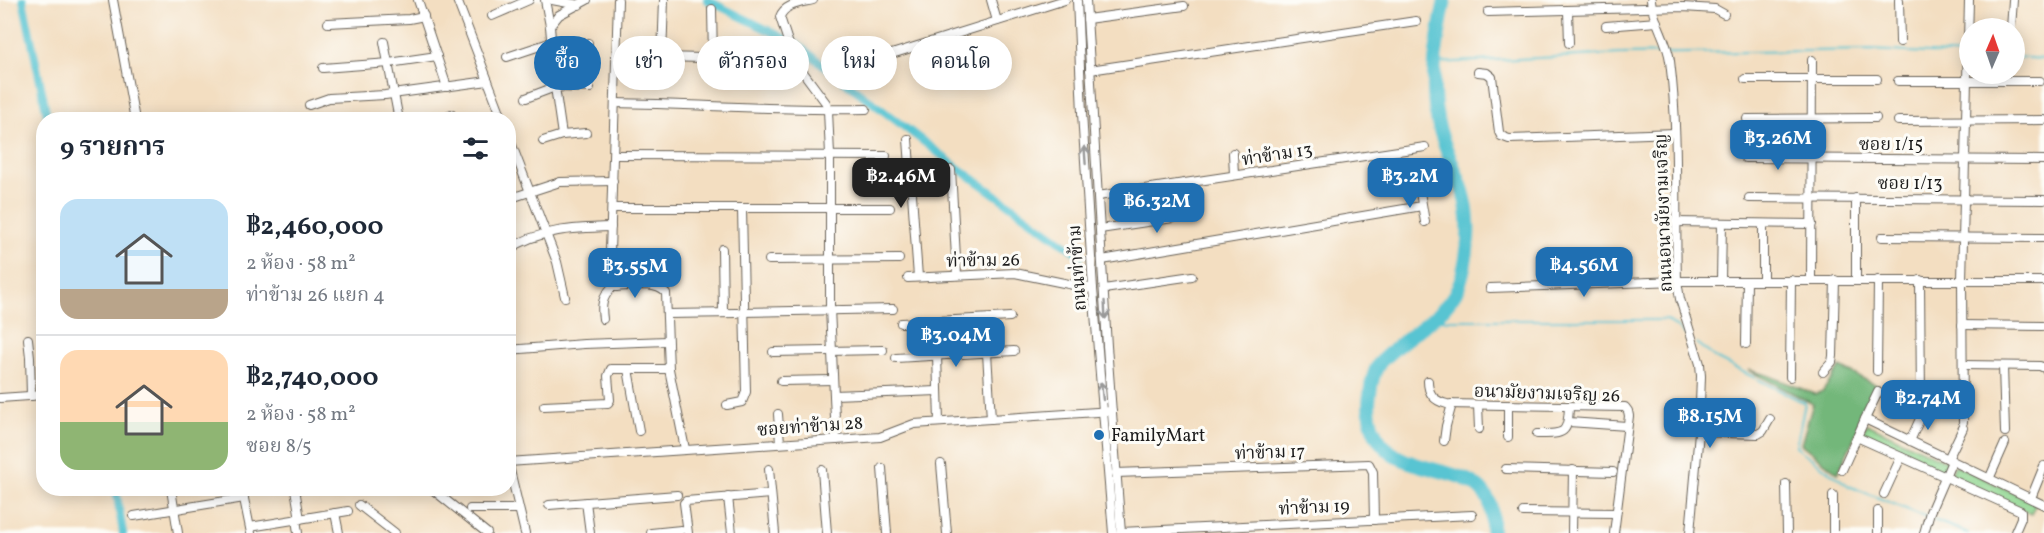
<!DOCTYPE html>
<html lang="th">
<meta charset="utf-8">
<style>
body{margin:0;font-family:Vollkorn,"Noto Serif Thai",serif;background:#f2f2f3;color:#1f2937;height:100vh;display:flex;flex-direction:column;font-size:22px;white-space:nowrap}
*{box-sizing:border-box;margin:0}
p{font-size:20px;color:#747a83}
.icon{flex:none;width:33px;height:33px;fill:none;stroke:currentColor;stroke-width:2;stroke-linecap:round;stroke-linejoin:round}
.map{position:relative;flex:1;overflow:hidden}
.drawer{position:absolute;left:36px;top:112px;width:480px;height:384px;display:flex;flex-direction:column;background:#fff;border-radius:24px;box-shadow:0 3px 15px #0003}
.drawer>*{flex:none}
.top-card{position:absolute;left:534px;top:36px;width:570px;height:54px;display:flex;gap:12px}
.needle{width:39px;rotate:2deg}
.tools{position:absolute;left:1959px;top:18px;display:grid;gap:12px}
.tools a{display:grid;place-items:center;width:66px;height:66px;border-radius:50%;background:#fff;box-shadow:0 3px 15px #0003;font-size:30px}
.price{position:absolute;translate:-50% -51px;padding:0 14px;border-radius:12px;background:#1f6fb2;color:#fff;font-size:20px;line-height:39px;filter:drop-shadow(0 2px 3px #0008)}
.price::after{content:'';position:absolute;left:50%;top:36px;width:18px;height:14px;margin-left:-9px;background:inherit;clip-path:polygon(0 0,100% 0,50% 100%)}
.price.active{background:#222;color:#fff}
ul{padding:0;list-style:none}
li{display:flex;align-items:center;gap:18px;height:150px;padding:0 24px}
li+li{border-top:2px solid #e0e1e3}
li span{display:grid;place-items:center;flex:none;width:168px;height:120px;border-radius:18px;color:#555}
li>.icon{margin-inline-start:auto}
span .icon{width:72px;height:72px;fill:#fffc;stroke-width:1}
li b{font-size:26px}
h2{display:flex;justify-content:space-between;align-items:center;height:72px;padding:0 24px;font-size:26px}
.tag{padding:0 21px;border-radius:27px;background:#fff;box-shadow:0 3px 15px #0003;font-size:21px;line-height:54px}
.tag.active{background:#1f6fb2;color:#fff}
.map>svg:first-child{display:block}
.green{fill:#8fd690;stroke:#567956;stroke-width:1.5}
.forest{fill:#73b77a;stroke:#486a4b;stroke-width:1.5}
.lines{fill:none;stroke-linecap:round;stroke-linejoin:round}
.stream{stroke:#59c4d2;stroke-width:2}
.canal{stroke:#59c4d2;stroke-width:8}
.river{stroke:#59c4d2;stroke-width:14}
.minor-casing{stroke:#676056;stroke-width:10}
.minor{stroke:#fff;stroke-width:8}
.oneway{stroke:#999}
.poi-dot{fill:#1f6fb2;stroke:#fdfcf7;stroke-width:2}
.labels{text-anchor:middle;stroke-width:6;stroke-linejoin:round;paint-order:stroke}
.street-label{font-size:18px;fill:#1c1c1c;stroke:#fdfcf7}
.poi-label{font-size:18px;fill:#1c1c1c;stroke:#fdfcf7;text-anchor:start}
</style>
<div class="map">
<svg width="2044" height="533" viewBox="0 0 2044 533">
<rect width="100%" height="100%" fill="#fdfcf7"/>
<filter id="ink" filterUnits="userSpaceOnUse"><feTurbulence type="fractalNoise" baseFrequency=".0167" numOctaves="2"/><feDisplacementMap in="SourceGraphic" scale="12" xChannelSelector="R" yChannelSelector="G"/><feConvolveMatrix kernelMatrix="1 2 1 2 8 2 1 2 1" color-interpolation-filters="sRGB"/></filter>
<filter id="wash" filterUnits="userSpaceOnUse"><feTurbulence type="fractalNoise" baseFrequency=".008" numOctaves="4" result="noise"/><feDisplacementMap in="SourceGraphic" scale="24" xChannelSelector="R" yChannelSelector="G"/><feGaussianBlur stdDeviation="1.35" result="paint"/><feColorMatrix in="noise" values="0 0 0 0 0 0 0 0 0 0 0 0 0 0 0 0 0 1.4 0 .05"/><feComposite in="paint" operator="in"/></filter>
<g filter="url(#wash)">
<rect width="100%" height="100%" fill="#f3dec1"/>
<g class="green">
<path d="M1867 424 1948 462 1943 473 1861 435Z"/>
<path d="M1955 465 2036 503 2031 514 1950 476Z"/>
</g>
<path class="forest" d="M1840 367 1878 386 1838 473 1801 444 1813 404 1748 370 1767 375 1815 394 1823 391Z"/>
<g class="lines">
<g class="stream">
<path d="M2014 57 2044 59"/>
<path d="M1436 63 1621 54 1871 50 1967 55"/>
<path d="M1431 320H1667L1689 337"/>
<path d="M1696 343 1717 359 1805 403 1796 447 1849 486 1926 517"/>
<path d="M1931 519 1968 533"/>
</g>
<g class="canal">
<path d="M23 0 48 120"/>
<path d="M707 0 796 44 954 165 1081 256"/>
<path d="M116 489 123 533"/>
</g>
<path class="river" d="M1445 0C1438 37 1429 80 1437 118 1441 143 1455 166 1463 191 1471 218 1469 249 1462 276 1454 311 1416 329 1392 351 1388 355 1382 359 1379 364 1373 373 1371 384 1370 394 1368 405 1369 415 1372 425 1390 483 1468 457 1489 501 1493 511 1492 523 1492 533"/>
</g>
</g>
<g filter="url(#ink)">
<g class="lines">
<defs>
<g id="minor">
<path d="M113 0 135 120"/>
<path d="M418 0 447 87"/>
<path d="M457 0 503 120"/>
<path d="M545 0 550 26 555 87 562 135"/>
<path d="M552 0 579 5"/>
<path d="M813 0C801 3 784 4 780 17L794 60 826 103 828 110 830 155V308L836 440"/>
<path d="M991 0 997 21"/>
<path d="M1077 0 1082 113 1093 289 1113 533"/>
<path d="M1086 0 1107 346 1121 533"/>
<path d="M1651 0C1652 20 1667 38 1670 61 1679 134 1675 208 1677 281L1680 299 1700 364 1701 376 1699 432 1690 533"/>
<path d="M1899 0 1900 42"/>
<path d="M712 9 713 58"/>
<path d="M1568 11 1569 43"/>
<path d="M1488 12 1683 7 1715 9 1724 14"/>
<path d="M492 16 529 0"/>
<path d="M1087 19 1184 6"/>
<path d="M328 23 409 19 424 16"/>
<path d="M550 26 559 15 587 0"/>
<path d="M1606 26 1657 22"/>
<path d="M2011 28 2013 0"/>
<path d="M384 42 399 120"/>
<path d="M616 56 794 60"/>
<path d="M507 57 552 42 588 43"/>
<path d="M662 57 664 0"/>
<path d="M866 62 1065 0"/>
<path d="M323 68 389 63 437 56"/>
<path d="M1090 70 1416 21"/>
<path d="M1478 72 1487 73 1492 77 1499 132 1501 136 1509 139 1675 133"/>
<path d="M1745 79H1877"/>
<path d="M1898 81H2040"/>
<path d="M526 98 555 87 590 88"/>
<path d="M615 103C699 104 783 111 866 109"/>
<path d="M309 105 329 98 385 95 488 81"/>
<path d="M451 114 453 120"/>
<path d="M1747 119 1876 118"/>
<path d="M1898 121 2044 120"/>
<path d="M508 135 557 262 565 297"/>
<path d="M908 139 918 277"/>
<path d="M543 141 562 135 586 133"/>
<path d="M1233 153 1234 175"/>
<path d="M614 155 886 156"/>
<path d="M1745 158 2044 160"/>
<path d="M951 170 957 275"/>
<path d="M1420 192 1425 222"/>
<path d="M1098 196 1425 147"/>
<path d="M1749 198 2044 200"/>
<path d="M1856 198V280"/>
<path d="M508 199 560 182 613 181"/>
<path d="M612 208H890"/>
<path d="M1675 222 1812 224"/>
<path d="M1100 229 1173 218 1177 212 1175 202"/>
<path d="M1882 237 2044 238"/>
<path d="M722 249 723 313"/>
<path d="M508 250C538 229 577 228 611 227"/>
<path d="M610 252 618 0"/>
<path d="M769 260 899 259"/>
<path d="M1102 260 1422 206"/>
<path d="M908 278 1015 273 1093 289"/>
<path d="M1811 280 1812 60"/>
<path d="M1920 280 1921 402"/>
<path d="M1721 281 1722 223"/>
<path d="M1763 281V224"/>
<path d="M612 287C627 287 655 280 666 293L669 369 685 449"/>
<path d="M1490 288 1677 281H2044"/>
<path d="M1104 289 1192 276"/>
<path d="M743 312 893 309"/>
<path d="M667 314 737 313"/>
<path d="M603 319C601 305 602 298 612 287V271"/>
<path d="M936 321 939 422"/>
<path d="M901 323 1010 317"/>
<path d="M1962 325 2042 326"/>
<path d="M28 339 30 357 31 396"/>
<path d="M1746 344 1747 281"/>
<path d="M508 350 584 344 667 341"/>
<path d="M773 352 883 350"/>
<path d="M987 353 991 419"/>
<path d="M896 358 1014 351"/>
<path d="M1963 365 2040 366 2044 368"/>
<path d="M2003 366 2005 432"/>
<path d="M628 369 639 431"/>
<path d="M1877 371 1878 280"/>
<path d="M1823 372 1832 362 1833 356 1835 280"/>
<path d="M1790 377 1791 280"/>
<path d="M781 381 833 380"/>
<path d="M1428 381C1428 394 1434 401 1447 404L1625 407 1628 411 1629 416 1614 533"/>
<path d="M834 395 938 391"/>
<path d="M0 398 44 395"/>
<path d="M727 405 742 402 746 392 742 209"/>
<path d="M1478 405 1479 429"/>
<path d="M544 406 608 403 610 400 608 376 611 369H669"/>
<path d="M778 414 780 443"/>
<path d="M1865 419 1878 392"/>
<path d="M1569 422 1627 426"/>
<path d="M1963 422 1962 280 1969 0"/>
<path d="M1699 432 1758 434 1763 431 1770 419"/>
<path d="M1537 434C1564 434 1568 435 1569 406"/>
<path d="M1508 437V406"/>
<path d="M1444 441 1446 426 1452 404"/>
<path d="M1910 441 1923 412"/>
<path d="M1948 459 1963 428"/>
<path d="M508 462 880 437 914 424 1112 411"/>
<path d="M508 462 525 533"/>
<path d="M941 464 947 533"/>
<path d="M882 468 887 533"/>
<path d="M769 469 775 533"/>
<path d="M1506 469 1613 472"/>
<path d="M822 470 827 533"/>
<path d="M1842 470 1857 437"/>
<path d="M1116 473 1369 464 1373 472 1374 520"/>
<path d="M1990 477 2005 443"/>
<path d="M1786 484 1787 533"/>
<path d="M171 489 178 533"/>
<path d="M242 489 251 533"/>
<path d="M295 489 300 519"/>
<path d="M432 489 487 533"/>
<path d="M1884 494 1901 457"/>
<path d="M1833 495V533"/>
<path d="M728 497 732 533"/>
<path d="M2031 498 2044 466"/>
<path d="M586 502 590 533"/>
<path d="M359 505 395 533"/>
<path d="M549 505 677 495"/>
<path d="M470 509H519"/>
<path d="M1523 512 1616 513"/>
<path d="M335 513 339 533"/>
<path d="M134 516 244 498"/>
<path d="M296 519 298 533"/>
<path d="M250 527 348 511"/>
<path d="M1121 532 1472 515"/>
<path d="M2015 532 2021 518V511L1857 437 1865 419 2044 505"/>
<path d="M651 533 681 530"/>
<path d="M688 533 684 503 686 501 771 494"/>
<path d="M1572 533 1573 470"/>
<path d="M1878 533V511"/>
<path d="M1924 533 1930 512 1952 461"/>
</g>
</defs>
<use href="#minor" class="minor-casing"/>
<use href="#minor" class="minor"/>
</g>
<defs><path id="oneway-shaft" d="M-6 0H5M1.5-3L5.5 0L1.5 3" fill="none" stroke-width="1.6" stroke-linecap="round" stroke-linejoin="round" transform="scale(1.5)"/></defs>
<g class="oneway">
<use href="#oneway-shaft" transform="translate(1085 155) rotate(-94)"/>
<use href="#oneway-shaft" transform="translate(1105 310) rotate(87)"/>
<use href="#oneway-shaft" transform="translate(1102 391) rotate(-96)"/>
</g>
</g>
<circle class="poi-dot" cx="1099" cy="435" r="6"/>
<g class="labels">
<g class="street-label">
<text x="1891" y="150">ซอย 1/15</text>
<text transform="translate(1277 154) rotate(-9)" y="6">ท่าข้าม 13</text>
<text x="1910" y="189">ซอย 1/13</text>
<text transform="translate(1663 213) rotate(-92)" y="6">ถนนอนามัยงามเจริญ</text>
<text transform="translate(983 260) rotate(-1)" y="6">ท่าข้าม 26</text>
<text transform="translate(1077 268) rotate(-94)" y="6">ถนนท่าข้าม</text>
<text transform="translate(1547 393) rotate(2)" y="6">อนามัยงามเจริญ 26</text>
<text transform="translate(810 426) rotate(-4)" y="6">ซอยท่าข้าม 28</text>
<text transform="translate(1270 452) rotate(-2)" y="6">ท่าข้าม 17</text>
<text transform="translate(1314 507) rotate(-3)" y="6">ท่าข้าม 19</text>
</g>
<g class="poi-label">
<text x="1111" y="441">FamilyMart</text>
</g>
</g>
</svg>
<div class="tools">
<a><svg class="needle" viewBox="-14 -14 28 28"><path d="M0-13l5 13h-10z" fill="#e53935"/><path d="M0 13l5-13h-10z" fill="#747a83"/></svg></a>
</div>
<b class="price" style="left:1778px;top:171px">฿3.26M</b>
<b class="price active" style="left:901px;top:209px">฿2.46M</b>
<b class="price" style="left:1410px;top:209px">฿3.2M</b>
<b class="price" style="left:1157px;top:234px">฿6.32M</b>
<b class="price" style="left:1584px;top:298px">฿4.56M</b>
<b class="price" style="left:635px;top:299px">฿3.55M</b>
<b class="price" style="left:956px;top:368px">฿3.04M</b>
<b class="price" style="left:1928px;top:431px">฿2.74M</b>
<b class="price" style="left:1710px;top:449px">฿8.15M</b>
<div class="top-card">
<a class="tag active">ซื้อ</a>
<a class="tag">เช่า</a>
<a class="tag">ตัวกรอง</a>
<a class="tag">ใหม่</a>
<a class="tag">คอนโด</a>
</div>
<section class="drawer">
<h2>9 รายการ<svg class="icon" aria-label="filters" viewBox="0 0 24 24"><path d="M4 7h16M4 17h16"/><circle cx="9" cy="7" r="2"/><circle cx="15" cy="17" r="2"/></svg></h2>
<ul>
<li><span style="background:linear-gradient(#bfe0f5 75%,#b9a48a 0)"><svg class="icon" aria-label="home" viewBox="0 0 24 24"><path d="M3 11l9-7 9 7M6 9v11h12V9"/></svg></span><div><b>฿2,460,000</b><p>2 ห้อง · 58 m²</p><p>ท่าข้าม 26 แยก 4</p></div></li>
<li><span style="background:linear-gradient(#ffd9b3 60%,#8fb573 0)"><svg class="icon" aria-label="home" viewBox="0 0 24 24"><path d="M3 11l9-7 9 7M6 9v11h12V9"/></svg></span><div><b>฿2,740,000</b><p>2 ห้อง · 58 m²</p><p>ซอย 8/5</p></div></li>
</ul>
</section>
</div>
